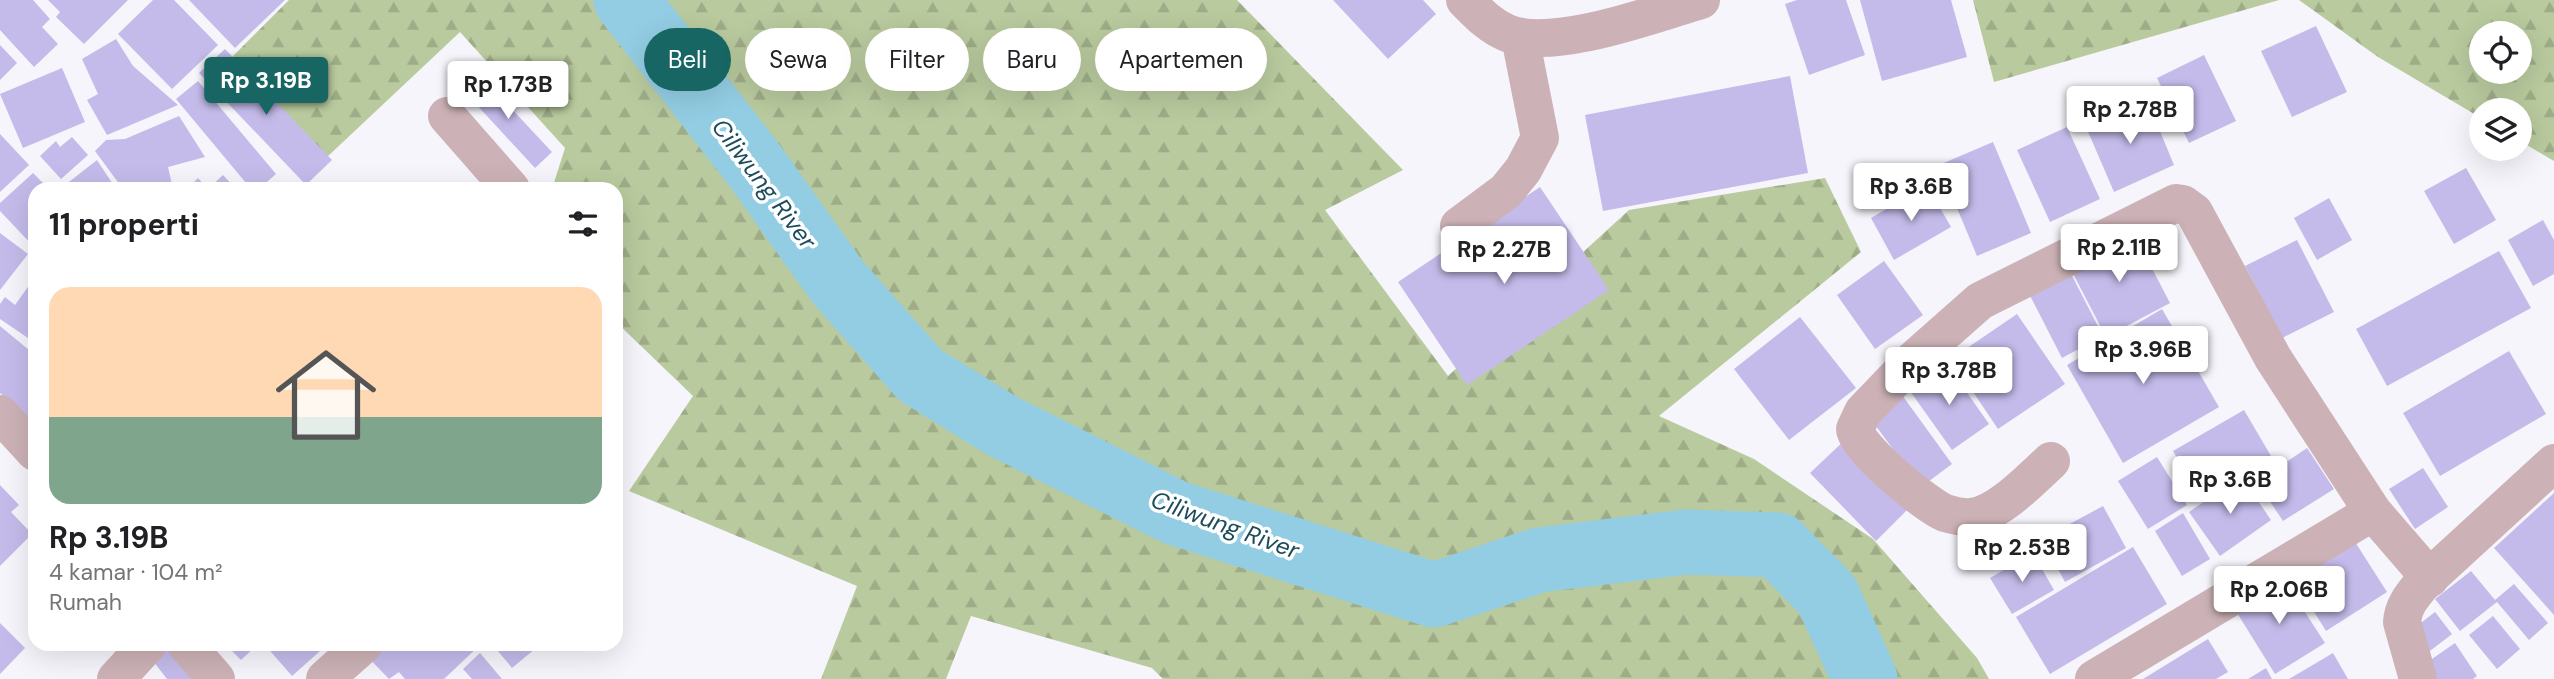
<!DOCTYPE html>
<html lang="id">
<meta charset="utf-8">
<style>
body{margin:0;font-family:"DM Sans",sans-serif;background:#f2f2f2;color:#202124;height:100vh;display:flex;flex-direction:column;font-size:26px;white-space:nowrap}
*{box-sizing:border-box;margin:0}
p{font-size:23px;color:#757577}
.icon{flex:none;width:38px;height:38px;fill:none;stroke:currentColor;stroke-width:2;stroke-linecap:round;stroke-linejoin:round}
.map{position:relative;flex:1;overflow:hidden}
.side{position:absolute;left:28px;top:182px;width:595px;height:469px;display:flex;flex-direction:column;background:#fff;border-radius:21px;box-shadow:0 7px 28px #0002}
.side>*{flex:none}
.guide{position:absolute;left:644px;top:28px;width:665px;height:63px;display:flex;gap:14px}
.buttons{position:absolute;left:2469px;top:21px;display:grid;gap:14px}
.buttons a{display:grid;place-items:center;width:63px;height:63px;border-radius:50%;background:#fff;box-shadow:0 7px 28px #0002;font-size:35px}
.price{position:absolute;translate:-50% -60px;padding:0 16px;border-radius:7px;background:#fff;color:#222;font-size:23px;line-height:46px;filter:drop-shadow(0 2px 4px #0008)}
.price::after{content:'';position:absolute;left:50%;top:42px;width:21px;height:16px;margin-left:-10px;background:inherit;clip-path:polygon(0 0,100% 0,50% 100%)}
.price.current{background:#186663;color:#fff}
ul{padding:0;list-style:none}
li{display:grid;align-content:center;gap:14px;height:371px;padding:0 21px}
li span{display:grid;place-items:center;height:217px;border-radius:21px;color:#555}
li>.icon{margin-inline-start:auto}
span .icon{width:126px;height:126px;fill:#fffc;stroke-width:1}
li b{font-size:30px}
h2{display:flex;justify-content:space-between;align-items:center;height:84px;padding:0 21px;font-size:30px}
.chip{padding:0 24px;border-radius:32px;background:#fff;box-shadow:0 7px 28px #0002;font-size:24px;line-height:63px}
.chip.current{background:#186663;color:#fff}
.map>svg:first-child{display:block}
.forest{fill:url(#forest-firs);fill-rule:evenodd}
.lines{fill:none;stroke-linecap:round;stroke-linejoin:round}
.river{stroke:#93cde3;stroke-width:65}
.building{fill:#c4bbea}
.minor{stroke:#ccb2b6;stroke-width:38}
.labels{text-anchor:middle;stroke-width:7;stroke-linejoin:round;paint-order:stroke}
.water-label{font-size:24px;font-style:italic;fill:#1c4c5c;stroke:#fff}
</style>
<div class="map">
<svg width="2554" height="679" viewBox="0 0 2554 679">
<defs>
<pattern id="forest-firs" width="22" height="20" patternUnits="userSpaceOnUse" patternTransform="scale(1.75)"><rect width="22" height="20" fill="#b9ca9e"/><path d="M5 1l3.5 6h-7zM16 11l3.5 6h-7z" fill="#9eac88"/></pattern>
</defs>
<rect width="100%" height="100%" fill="#f6f5fb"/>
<g class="forest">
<path d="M289 0H1237L1403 170 1325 210 1448 376 1629 210 1825 178 1861 252 1659 416 1754 459 1873 539 1977 658 1989 679H1163L1152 668 971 616 946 679H821L857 586 629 491 693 396 616 322V189H552L565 148 460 32 326 158 227 62Z"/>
<path d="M1973 0H2279L1994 82Z"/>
<path d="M2299 0H2554V161L2520 141V110H2482L2481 118 2378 57ZM2520 33V72H2482V33Z"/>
</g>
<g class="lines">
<path class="river" d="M626 0 755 166 837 281 920 375 999 424 1176 513 1434 595 1539 560 1686 542 1778 545 1827 595 1865 679"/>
</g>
<g class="building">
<path d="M0 0H33L50 19 42 27 58 44 34 67 0 30Z"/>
<path d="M48 0H128L84 44 56 17 60 12Z"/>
<path d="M153 0H174L218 45 172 89 118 34Z"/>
<path d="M189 0H285L235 48Z"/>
<path d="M1333 0H1423L1436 14 1388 59Z"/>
<path d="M1797 0H1846L1865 55 1809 75 1785 4Z"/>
<path d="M1860 0H1951L1967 57 1882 81Z"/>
<path d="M2316 26 2347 92 2292 117 2261 51Z"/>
<path d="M116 39 133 66 178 105 107 135 87 100 98 94 82 59Z"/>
<path d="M0 45 17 63 0 80Z"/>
<path d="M225 49 332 160 306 185 199 73Z"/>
<path d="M2204 55 2236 121 2189 143 2157 78Z"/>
<path d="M62 68 85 122 23 148 0 94Z"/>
<path d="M480 75 552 152 535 168 463 90Z"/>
<path d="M1790 76 1808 173 1603 211 1585 115Z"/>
<path d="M198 81 276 174 259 189H251L176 99Z"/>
<path d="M2147 100 2174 165 2114 192 2086 127Z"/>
<path d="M179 116 205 157 168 167 173 189H144L143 187 123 189 95 151 106 140 125 139Z"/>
<path d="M2067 127 2100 199 2050 222 2017 150Z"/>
<path d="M0 134 29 165 0 192Z"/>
<path d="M72 137 88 155 61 179 40 156 56 141 60 147Z"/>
<path d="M1993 142 2031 233 1977 256 1939 165Z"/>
<path d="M97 160 116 189H60Z"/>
<path d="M2466 168 2496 220 2454 244 2424 191Z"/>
<path d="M33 173 49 189H35V248L0 211V203Z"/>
<path d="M223 175 236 189H187L198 178 208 189Z"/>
<path d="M1927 185 1951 227 1894 260 1871 218Z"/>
<path d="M1540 187 1609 290 1467 385 1398 282Z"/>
<path d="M2329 198 2352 240 2317 260 2294 218Z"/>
<path d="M2543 220 2554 240V274L2533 286 2508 240Z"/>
<path d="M2132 230 2170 303 2106 337 2068 264Z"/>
<path d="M0 233 28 254 0 290Z"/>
<path d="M2297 240 2334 312 2282 338 2245 266Z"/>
<path d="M2499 251 2531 308 2387 386 2356 329Z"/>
<path d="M1884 261 1923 315 1875 349 1837 295Z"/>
<path d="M2066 264 2103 336 2062 358 2025 286Z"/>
<path d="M35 277V328L28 338 0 319V304L5 297 15 305Z"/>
<path d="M2162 309 2219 407 2123 463 2067 365Z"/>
<path d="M2017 314 2065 384 1998 429 1951 359Z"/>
<path d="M1800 317 1856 388 1789 440 1734 369Z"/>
<path d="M0 326 35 355V424L0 393Z"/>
<path d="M2509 351 2546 414 2440 476 2403 413Z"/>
<path d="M1947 364 1989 424 1952 450 1910 391Z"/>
<path d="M1902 395 1952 464 1921 487 1870 418Z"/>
<path d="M2244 410 2271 456 2200 498 2173 451Z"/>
<path d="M1847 438 1912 505 1876 541 1810 473Z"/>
<path d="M2307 448 2334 489 2283 521 2257 482Z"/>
<path d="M2157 457 2187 505 2148 529 2118 481Z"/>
<path d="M2423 468 2448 507 2415 529 2389 489Z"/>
<path d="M2241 476 2271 520 2220 556 2189 512Z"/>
<path d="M0 485 19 505 11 512 32 534 0 566Z"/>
<path d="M2554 493V615L2494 548Z"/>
<path d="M2103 506 2126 548 2065 582 2042 539Z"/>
<path d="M2183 513 2210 559 2182 576 2155 531Z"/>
<path d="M2350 534 2387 592 2326 631 2290 573Z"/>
<path d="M2133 547 2167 604 2050 674 2016 617Z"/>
<path d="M2033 553 2054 590 2012 614 1990 578Z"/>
<path d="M2471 571 2495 600 2514 584 2548 623 2529 640 2497 602 2460 631 2435 599Z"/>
<path d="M2283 578 2325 643 2275 674 2234 608Z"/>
<path d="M2435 612 2452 634 2426 654 2409 632Z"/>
<path d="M2493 616 2520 649 2497 669 2469 635Z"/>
<path d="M0 623 25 648 0 674Z"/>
<path d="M2208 639 2228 672 2216 679H2143Z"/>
<path d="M2455 643 2477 676 2473 679H2427L2419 668Z"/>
<path d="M159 644H169L196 679H167L147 653Z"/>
<path d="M225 644H258L241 660Z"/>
<path d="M267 644H328L292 676 265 645Z"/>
<path d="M369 644H481L444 679H405L399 672 389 679 362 651Z"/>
<path d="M492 644H541L512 668Z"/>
<path d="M480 653 502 679H472L463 669Z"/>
<path d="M2333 653 2348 679H2289Z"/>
<path d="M2266 668 2272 679H2248Z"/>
</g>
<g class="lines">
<g class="minor">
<path d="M1465 0C1478 13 1490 26 1507 33 1553 52 1654 14 1701 0"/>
<path d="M447 116 511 189"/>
<path d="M1459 226 1506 191 1523 170 1540 138 1520 37"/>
<path d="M0 414 35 452"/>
<path d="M2051 461C2032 478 1998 515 1971 517 1964 518 1952 515 1945 513 1927 506 1855 447 1855 429L1863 412 1911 362 1980 301 2176 203 2183 204 2194 212 2273 358 2373 512 2430 578"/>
<path d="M186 644 216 679"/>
<path d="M116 679 148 644"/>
<path d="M325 679 364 644"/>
<path d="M2094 679 2373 512"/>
<path d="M2418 679 2402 622C2403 607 2411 597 2421 585L2554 463"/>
</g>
</g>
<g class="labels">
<g class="water-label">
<text transform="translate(764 184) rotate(53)" y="8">Ciliwung River</text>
<text transform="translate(1225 525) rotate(20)" y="8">Ciliwung River</text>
</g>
</g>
</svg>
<div class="buttons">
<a><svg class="icon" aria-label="locate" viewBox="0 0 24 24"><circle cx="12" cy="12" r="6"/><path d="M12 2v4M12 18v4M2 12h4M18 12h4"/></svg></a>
<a><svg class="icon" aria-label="layers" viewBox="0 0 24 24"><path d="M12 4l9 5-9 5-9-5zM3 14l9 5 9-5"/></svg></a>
</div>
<b class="price current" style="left:266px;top:117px">Rp 3.19B</b>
<b class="price" style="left:508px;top:121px">Rp 1.73B</b>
<b class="price" style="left:2130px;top:146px">Rp 2.78B</b>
<b class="price" style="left:1911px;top:223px">Rp 3.6B</b>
<b class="price" style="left:2119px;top:284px">Rp 2.11B</b>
<b class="price" style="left:1504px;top:286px">Rp 2.27B</b>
<b class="price" style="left:2143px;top:386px">Rp 3.96B</b>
<b class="price" style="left:1949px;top:407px">Rp 3.78B</b>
<b class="price" style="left:2230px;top:516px">Rp 3.6B</b>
<b class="price" style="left:2022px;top:584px">Rp 2.53B</b>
<b class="price" style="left:2279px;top:626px">Rp 2.06B</b>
<div class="guide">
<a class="chip current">Beli</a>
<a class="chip">Sewa</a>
<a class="chip">Filter</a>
<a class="chip">Baru</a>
<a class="chip">Apartemen</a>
</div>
<section class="side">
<h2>11 properti<svg class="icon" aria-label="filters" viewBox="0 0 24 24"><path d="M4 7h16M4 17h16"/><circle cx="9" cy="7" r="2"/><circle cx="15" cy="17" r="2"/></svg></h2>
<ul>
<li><span style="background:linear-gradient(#ffd9b3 60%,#7fa58c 0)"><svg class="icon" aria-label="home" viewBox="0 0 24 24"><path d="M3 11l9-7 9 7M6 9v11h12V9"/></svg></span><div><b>Rp 3.19B</b><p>4 kamar · 104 m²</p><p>Rumah</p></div></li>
</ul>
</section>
</div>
